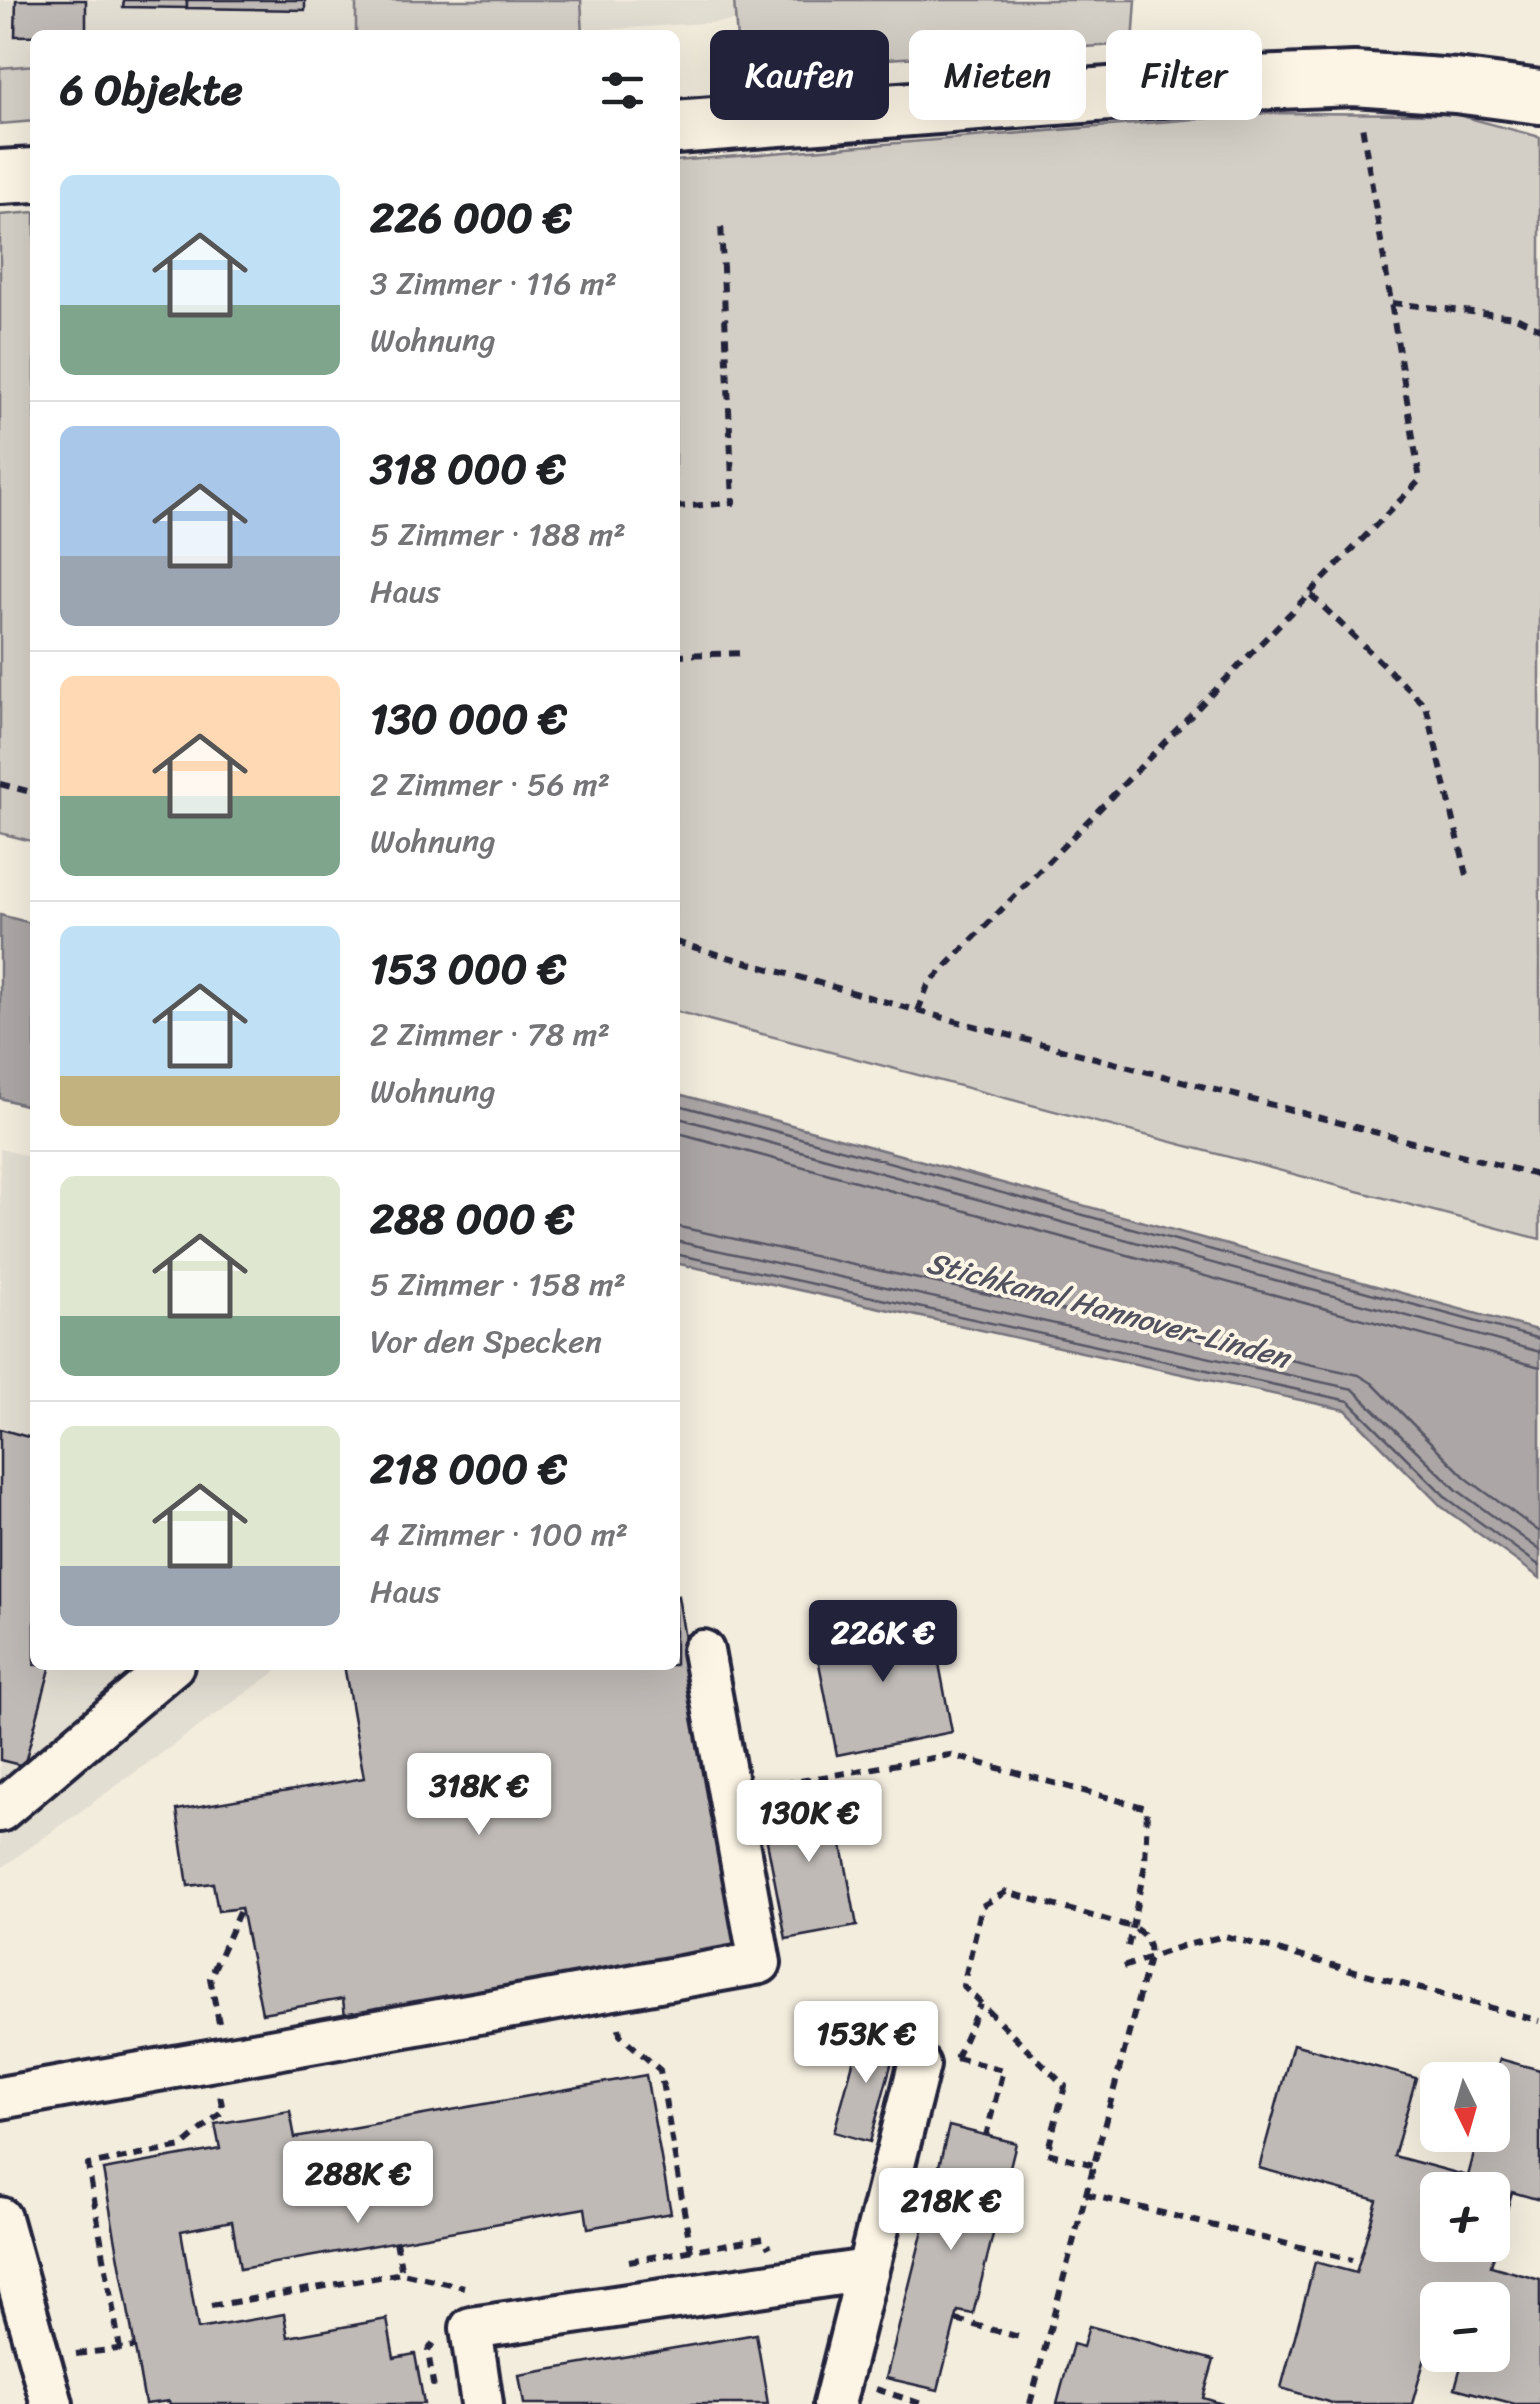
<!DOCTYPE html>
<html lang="de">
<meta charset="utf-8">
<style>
body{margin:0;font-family:Sriracha,sans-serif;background:#f6f6f6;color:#202124;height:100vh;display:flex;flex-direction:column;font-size:38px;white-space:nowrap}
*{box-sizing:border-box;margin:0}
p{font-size:32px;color:#757577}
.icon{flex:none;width:55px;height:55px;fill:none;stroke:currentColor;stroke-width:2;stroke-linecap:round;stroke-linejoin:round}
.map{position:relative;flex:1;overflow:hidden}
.panel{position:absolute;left:30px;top:30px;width:650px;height:1640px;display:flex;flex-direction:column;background:#fff;border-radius:15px;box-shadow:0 10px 40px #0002}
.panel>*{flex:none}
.hud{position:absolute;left:710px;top:30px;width:680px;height:90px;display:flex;gap:20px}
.needle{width:65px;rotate:175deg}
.buttons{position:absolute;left:1420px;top:2062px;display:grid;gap:20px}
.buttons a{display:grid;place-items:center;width:90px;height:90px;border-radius:15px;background:#fff;box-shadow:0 10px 40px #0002;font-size:50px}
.price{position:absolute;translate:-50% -85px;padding:0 22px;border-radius:10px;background:#fff;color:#222;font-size:32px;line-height:65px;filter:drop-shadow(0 2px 5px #0008)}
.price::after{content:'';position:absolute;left:50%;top:60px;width:30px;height:22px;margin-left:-15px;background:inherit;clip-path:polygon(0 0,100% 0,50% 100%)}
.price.current{background:#22223b;color:#fff}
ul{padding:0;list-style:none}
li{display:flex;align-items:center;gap:30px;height:250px;padding:0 30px}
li+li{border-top:2px solid #e0e0e0}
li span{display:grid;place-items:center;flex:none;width:280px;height:200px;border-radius:15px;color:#555}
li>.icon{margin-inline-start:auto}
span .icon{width:120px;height:120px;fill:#fffc;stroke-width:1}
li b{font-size:42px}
h2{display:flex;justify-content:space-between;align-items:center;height:120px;padding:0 30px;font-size:42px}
.pill{padding:0 35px;border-radius:15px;background:#fff;box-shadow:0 10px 40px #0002;font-size:35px;line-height:90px}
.pill.current{background:#22223b;color:#fff}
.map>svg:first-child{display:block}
.built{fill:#e3ded2}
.green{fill:#d4cfc6;stroke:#7b7880;stroke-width:2.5}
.water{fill:#aca7a6;stroke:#75727b;stroke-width:2.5}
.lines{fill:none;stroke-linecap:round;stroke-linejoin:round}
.shore{stroke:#595766;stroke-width:2.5}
.building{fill:#bfbab6;stroke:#22223b;stroke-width:2.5;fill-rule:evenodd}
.minor-casing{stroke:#22223b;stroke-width:48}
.major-casing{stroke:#22223b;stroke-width:60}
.path{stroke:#22223b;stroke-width:6;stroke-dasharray:10 8;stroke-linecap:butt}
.minor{stroke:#fcf5e5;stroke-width:40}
.major{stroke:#fcf5e5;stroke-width:52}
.labels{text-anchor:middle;stroke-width:8;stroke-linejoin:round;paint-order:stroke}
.water-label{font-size:30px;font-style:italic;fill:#525160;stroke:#fcf5e5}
</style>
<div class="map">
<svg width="1540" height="2404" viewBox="0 0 1540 2404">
<rect width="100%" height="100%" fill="#f3edde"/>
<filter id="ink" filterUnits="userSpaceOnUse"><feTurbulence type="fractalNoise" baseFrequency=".01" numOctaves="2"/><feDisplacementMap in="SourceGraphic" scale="20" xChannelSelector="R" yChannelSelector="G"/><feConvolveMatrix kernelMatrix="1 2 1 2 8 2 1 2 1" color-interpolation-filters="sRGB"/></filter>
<g filter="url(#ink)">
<g class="built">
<path d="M0 0H356V35H35V65L0 68Z"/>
<path d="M581 0H734L735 21 583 31Z"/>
<path d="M0 1149 35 1158V1665H285L0 1869Z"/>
</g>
<g class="green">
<path d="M356 0H581L583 35H356Z"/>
<path d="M734 0H1136L1133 44 739 68Z"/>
<path d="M35 65V121L0 124V68Z"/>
<path d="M1270 113 1454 114 1540 137V1239L675 1011V161Z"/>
<path d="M35 212V842L0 833V215Z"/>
</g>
<g class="water">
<path d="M0 915 35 924V1108L0 1098Z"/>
<path d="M675 1093 1540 1331V1578L1442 1507 1346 1410 675 1263Z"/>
</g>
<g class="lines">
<g class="shore">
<path d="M675 1104 1540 1339"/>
<path d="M675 1117 1540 1352"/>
<path d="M675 1132 1540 1367"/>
<path d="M675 1226 1359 1375 1372 1383 1466 1478 1540 1532"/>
<path d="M675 1241 1353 1389 1457 1490 1540 1550"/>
<path d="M675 1254 1349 1401 1448 1499 1540 1566"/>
</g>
</g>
<g class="building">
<path d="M16 0H86V35L15 36Z"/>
<path d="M124 0H187V8L123 7Z"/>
<path d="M187 0H305V10L187 8Z"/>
<path d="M0 1429 35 1439V1665H51L24 1766 0 1760Z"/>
<path d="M678 1596 735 1946 345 2016 343 1999 262 2013 241 1908 218 1911 213 1883 188 1886 177 1810 364 1778 344 1665H675V1597Z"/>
<path d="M930 1616 952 1732 837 1755 814 1638Z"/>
<path d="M832 1791 857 1926 786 1939 760 1805Z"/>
<path d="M862 2029 898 2039 870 2142 834 2132Z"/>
<path d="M1293 2044 1416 2078 1394 2156 1468 2176 1479 2135H1492V2086L1500 2059 1540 2070V2200L1512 2192 1491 2266 1540 2280V2404H1515L1455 2388 1464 2355H1492V2300H1438V2312L1412 2404H1335L1281 2388 1315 2262 1356 2273 1377 2200 1259 2168ZM1438 2190H1492V2245H1438Z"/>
<path d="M646 2075 671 2213 588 2228 585 2208 240 2269 232 2221 181 2231 198 2329 284 2314 288 2337 387 2319 394 2358 415 2354 424 2404H170L169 2401 145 2404 103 2170 220 2149 215 2124 290 2111 295 2138Z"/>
<path d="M949 2126 1016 2143 973 2314 958 2311 938 2390 886 2378Z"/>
<path d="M1089 2326 1214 2360 1203 2398 1223 2404H1057L1073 2344 1083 2347Z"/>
<path d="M756 2334 768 2404H524L519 2375Z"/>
</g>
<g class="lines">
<defs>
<g id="minor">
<path d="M0 1811 173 1665"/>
<path d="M0 2098 760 1963 703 1651"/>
<path d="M0 2218 52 2404"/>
<path d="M482 2404 471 2328 867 2270"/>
<path d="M834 2404 919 2065"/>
</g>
<g id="major">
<path d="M675 127 1254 83 1354 79 1456 86 1540 97"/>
<path d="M0 177 35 175"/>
</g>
</defs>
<use href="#minor" class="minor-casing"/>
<use href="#major" class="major-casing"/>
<g class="path">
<path d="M1392 303 1516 317 1540 329"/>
<path d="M675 507 733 503 721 222"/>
<path d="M1311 595 1426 706 1467 875"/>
<path d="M675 655 744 653"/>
<path d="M0 784 35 793"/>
<path d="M675 942 918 1011 1540 1176"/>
<path d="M918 1011 928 985 1420 480 1362 125"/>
<path d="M765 1787 950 1755 1147 1808 1145 1865 1128 1947"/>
<path d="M1123 1967 1182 1946 1225 1936 1540 2021"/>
<path d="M219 2023 210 1978 241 1908"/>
<path d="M619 2028 620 2035 660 2070 691 2251"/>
<path d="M956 2058 1003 2070 986 2136"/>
<path d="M956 2058 980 2004"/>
<path d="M1086 2194 1352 2260"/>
<path d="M396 2241 402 2273 464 2287"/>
<path d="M629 2261 764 2238 769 2248"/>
<path d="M211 2306 402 2273"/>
<path d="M956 2320 1023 2338"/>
<path d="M433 2343 428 2351 433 2384 443 2382"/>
<path d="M120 2349 88 2165 182 2147 223 2111 220 2095"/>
<path d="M76 2354 135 2347"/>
<path d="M876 2389 922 2404"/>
<path d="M1030 2404 1149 1958C1151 1943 1146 1934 1132 1927L1006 1892 982 1906 963 1986 1065 2086 1047 2153 1094 2165"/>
</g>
<use href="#minor" class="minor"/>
<use href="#major" class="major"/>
</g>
</g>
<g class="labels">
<g class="water-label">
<text transform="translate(1108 1310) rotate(15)" y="10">Stichkanal Hannover-Linden</text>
</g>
</g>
</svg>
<div class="buttons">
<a><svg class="needle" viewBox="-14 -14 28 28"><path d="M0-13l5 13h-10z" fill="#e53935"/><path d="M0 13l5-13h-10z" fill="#757577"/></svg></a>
<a>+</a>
<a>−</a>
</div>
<b class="price current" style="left:883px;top:1685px">226K €</b>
<b class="price" style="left:479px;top:1838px">318K €</b>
<b class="price" style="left:809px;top:1865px">130K €</b>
<b class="price" style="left:866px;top:2086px">153K €</b>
<b class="price" style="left:358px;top:2226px">288K €</b>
<b class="price" style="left:951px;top:2253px">218K €</b>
<div class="hud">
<a class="pill current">Kaufen</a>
<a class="pill">Mieten</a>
<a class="pill">Filter</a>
</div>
<section class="panel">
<h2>6 Objekte<svg class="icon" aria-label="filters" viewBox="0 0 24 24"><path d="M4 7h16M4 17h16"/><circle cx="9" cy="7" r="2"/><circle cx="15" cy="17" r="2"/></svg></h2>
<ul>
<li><span style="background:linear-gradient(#bfe0f5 65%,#7fa58c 0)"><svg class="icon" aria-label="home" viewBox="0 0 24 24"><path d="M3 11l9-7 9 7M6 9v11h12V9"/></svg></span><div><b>226 000 €</b><p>3 Zimmer · 116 m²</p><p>Wohnung</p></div></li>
<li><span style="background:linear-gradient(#a9c7e8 65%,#9aa5b1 0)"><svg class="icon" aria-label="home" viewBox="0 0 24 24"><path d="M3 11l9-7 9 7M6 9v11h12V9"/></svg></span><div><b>318 000 €</b><p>5 Zimmer · 188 m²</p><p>Haus</p></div></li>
<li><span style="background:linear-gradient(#ffd9b3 60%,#7fa58c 0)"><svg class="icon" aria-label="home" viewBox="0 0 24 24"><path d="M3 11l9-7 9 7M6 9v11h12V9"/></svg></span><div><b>130 000 €</b><p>2 Zimmer · 56 m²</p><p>Wohnung</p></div></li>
<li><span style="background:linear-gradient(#bfe0f5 75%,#c2b280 0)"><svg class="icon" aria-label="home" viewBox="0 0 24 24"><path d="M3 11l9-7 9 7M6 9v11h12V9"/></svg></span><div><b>153 000 €</b><p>2 Zimmer · 78 m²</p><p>Wohnung</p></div></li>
<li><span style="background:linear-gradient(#dfe7d0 70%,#7fa58c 0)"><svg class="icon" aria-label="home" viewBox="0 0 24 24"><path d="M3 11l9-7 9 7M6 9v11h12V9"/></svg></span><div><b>288 000 €</b><p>5 Zimmer · 158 m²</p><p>Vor den Specken</p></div></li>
<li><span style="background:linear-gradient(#dfe7d0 70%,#9aa5b1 0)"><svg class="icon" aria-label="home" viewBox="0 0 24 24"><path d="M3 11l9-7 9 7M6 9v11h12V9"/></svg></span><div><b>218 000 €</b><p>4 Zimmer · 100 m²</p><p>Haus</p></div></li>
</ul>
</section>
</div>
